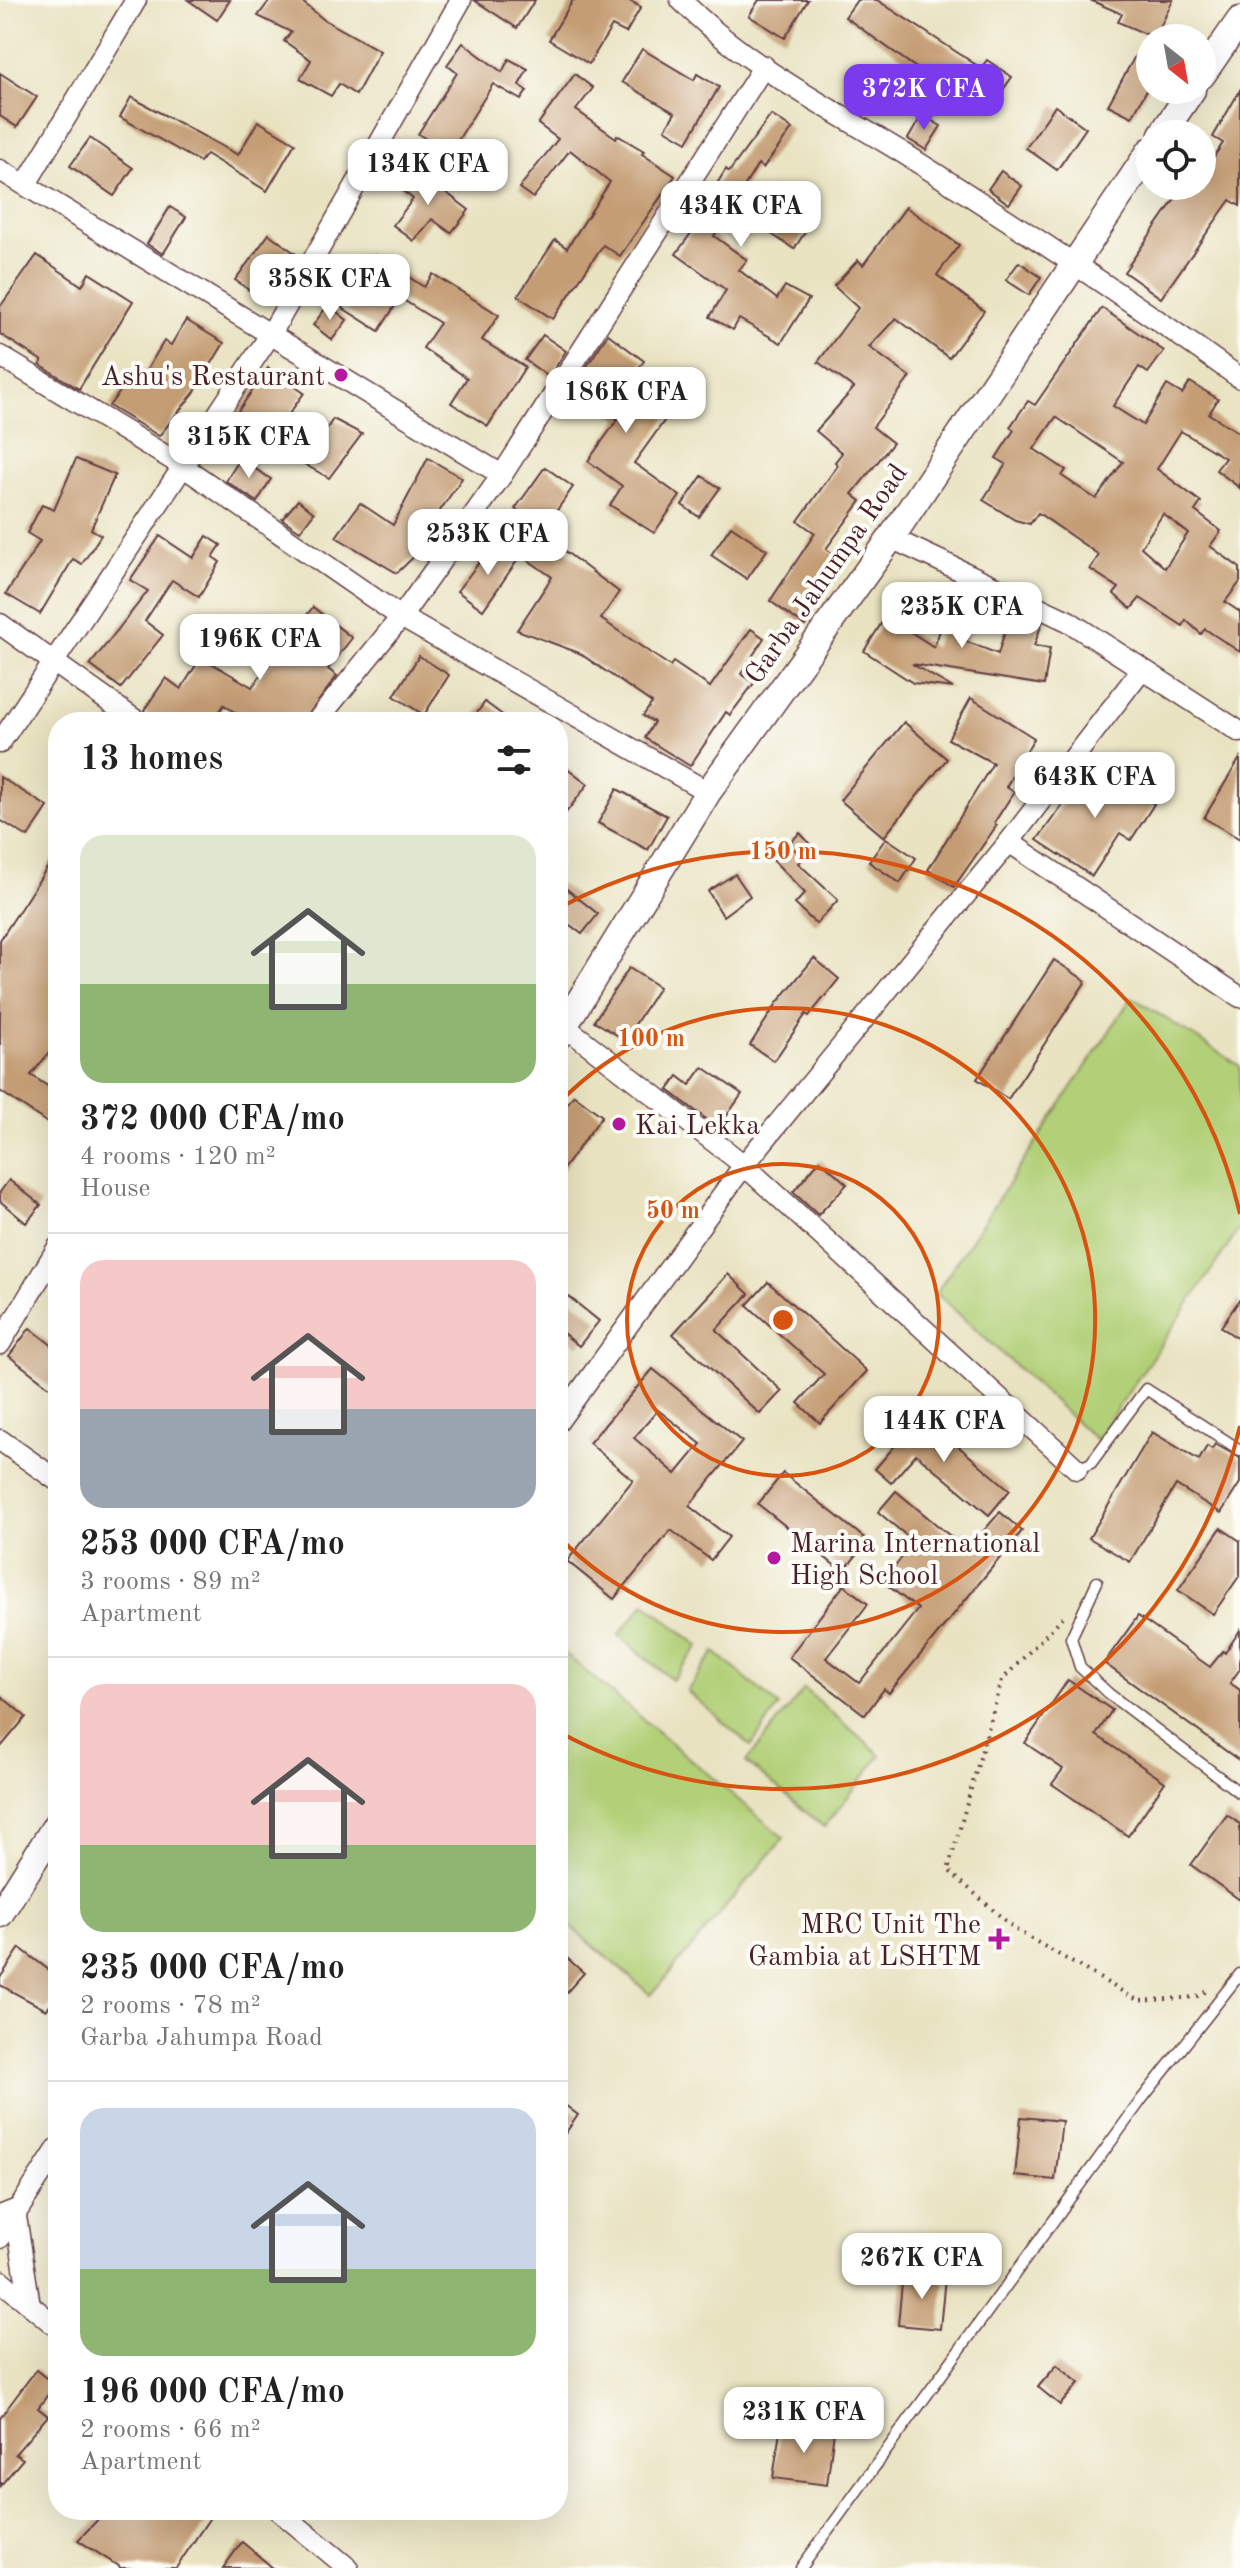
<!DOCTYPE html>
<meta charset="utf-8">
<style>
body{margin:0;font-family:"Old Standard TT",serif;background:#f6f6f6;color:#222;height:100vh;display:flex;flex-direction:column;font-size:30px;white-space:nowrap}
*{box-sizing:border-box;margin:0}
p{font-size:26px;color:#767676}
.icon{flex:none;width:44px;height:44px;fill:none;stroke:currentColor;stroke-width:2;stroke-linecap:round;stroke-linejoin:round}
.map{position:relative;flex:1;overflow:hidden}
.drawer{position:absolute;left:48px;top:712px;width:520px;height:1808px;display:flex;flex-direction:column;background:#fff;border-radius:32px;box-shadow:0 8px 32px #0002}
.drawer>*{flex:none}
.needle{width:52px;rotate:149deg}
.buttons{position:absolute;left:1136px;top:24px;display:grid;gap:16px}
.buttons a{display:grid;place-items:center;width:80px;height:80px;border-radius:50%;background:#fff;box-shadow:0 8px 32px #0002;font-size:40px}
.price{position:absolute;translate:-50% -68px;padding:0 18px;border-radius:16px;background:#fff;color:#222;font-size:26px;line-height:52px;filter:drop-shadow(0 2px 4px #0008)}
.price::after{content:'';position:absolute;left:50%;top:48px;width:24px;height:18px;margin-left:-12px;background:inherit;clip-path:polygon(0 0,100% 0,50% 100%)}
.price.active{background:#7c3aed;color:#fff}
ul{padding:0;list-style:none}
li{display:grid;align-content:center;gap:16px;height:424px;padding:0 32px}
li+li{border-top:2px solid #e0e0e0}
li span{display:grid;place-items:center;height:248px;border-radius:24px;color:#555}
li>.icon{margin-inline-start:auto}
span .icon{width:144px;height:144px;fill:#fffc;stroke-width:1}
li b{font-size:34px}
h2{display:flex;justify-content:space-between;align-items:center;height:96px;padding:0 32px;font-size:34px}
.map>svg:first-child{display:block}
.green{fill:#b2d078;stroke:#7e7852;stroke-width:2}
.building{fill:#c49d75;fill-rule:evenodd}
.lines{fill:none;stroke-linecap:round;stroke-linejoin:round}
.service-casing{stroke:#623c42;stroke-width:13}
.minor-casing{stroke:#623c42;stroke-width:23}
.tertiary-casing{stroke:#623c42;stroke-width:29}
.path{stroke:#623c42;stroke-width:4;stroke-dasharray:2 6;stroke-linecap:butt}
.service{stroke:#fff;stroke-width:10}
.minor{stroke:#fff;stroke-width:20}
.tertiary{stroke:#fff;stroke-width:26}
.ring{fill:none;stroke:#d8530f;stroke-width:4}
.poi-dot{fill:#b5179e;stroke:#fdfcf7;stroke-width:3}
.labels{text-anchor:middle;stroke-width:8;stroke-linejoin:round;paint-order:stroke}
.poi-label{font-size:28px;fill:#4a1f2b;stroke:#fdfcf7;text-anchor:end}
.street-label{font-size:28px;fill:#4a1f2b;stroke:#fdfcf7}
.centre{fill:#d8530f;stroke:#fdfcf7;stroke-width:4}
.ring-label{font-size:24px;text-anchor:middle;font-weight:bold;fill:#d8530f;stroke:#fdfcf7;stroke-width:8;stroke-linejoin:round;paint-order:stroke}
</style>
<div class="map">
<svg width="1240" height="2568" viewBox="0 0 1240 2568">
<rect width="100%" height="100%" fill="#fdfcf7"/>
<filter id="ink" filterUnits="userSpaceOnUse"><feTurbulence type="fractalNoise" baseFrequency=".0125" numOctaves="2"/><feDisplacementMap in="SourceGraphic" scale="16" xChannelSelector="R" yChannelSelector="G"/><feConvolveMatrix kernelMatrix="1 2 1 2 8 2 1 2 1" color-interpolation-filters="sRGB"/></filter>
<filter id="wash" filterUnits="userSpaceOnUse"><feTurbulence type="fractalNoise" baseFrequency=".006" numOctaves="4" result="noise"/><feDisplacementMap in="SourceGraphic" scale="32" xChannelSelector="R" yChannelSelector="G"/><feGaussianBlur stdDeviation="1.8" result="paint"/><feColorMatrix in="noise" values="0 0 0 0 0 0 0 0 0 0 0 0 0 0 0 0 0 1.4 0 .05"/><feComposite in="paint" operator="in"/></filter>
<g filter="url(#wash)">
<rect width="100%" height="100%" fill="#e9e3c2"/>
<g class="green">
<path d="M1132 997 1240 1066V1228L1096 1440 936 1293Z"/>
<path d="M645 1603 699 1646 672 1680 619 1635Z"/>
<path d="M558 1648 784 1838 651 1995 558 1916Z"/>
<path d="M715 1652 779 1706 751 1746 687 1691Z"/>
<path d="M804 1689 881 1755 824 1827 746 1762Z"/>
</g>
<g id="blocks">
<g class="building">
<path d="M188 0H230L217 20Z"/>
<path d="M270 0H300L323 19 380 51 356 95 339 84 331 96 300 79 311 60 284 41 291 32 258 16Z"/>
<path d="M474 0H535L517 28Z"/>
<path d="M573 0H628L641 7 626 33 612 26 589 64 549 40Z"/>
<path d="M759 0H808L785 38 749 16Z"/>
<path d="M857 0H877L981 68 987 60 1012 77 993 104 956 77 947 90 845 17Z"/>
<path d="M1090 0H1173L1155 38 1118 22 1122 14Z"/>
<path d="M463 43 502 72 509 59 528 69 519 85 527 91 521 100 493 84 450 153 418 134 457 73 447 65Z"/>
<path d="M642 49 694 80 697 74 719 87 687 142 665 129 675 113 622 82Z"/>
<path d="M1135 56 1150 64V84L1132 117 1108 105Z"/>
<path d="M0 73 37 97 17 127 0 116Z"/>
<path d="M575 74 593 88 576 110 616 138 617 135 644 151 642 154 675 176 620 256 603 245 553 319 518 296 555 240 567 248 610 182 570 150 533 198 519 188 558 139 538 124Z"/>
<path d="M1240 90V206L1230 200 1161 298 1124 272 1184 186H1202V175L1223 143 1213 137Z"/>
<path d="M131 97 238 155 258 121 295 143 267 191 206 154 200 162 120 117Z"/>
<path d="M1055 106 1086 128 1057 170 1026 148Z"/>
<path d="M771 115 792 129 763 168 758 164 714 236 747 260 739 270 777 299 785 286 809 299 781 343 739 319 733 330 710 317 726 290 676 254 707 211 702 208 726 169 729 172Z"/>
<path d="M922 115 941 126 926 150 908 139Z"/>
<path d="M90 138 133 168 114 196 70 166Z"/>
<path d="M414 168 469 210 451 233 432 219 414 241 393 225 413 199 399 188Z"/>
<path d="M1001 171 1022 186 1009 204 988 189Z"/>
<path d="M170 207 186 217 163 254 147 244Z"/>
<path d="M788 207 811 223 794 249 770 233Z"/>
<path d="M906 207 959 245 937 275 984 311 949 358 896 318 869 347 910 377 873 427 893 443 852 494 861 501 826 549 844 561 805 626 770 601 815 533 798 521 838 465 835 462 842 453 816 431 854 388 818 362 858 308 834 286 858 260 863 265Z"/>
<path d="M269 234 300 257 267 303 235 280Z"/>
<path d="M37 255 82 286 89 273 133 301 79 389 40 365 42 361 0 334V307Z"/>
<path d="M375 255 424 287 433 274 499 315 482 340 525 367 488 426 451 403 467 378 423 348 440 323 400 298 379 331 341 307Z"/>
<path d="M1019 262 1041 277 1029 295 1006 280Z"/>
<path d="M328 305 347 320 332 340 313 325Z"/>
<path d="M1102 308 1164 351 1148 373 1139 367 1113 406 1143 425 1167 385 1182 394 1190 382 1218 399 1209 414 1240 433V488L1216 470 1225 458 1181 431 1157 469 1201 502 1195 511 1221 531 1210 546 1240 568V582L1225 602 1240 612V652L1205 629 1201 634 1186 620 1183 626 1140 598 1131 609 1114 594 1119 588 1090 569 1099 555 1038 513 1030 524 1015 520 983 500 1006 464 996 458 1014 430 1010 427 1028 401 1035 405ZM1056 417 1123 462 1096 499 1062 476 1066 470 1034 449ZM1163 514 1188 533 1165 568 1141 547Z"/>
<path d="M186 320 224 343 194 393 159 436 109 406 132 376 140 381 164 341 171 345Z"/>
<path d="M608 334 644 361 624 387 667 417 634 463 680 496 654 533 610 505 622 486 588 461 618 419 574 386Z"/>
<path d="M543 335 566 351 549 377 525 360Z"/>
<path d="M268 368 304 393 269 442 234 417Z"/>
<path d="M333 419 362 434 329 478 304 464Z"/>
<path d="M428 458 462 478 419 542 425 546 397 573 336 537 360 503 393 525Z"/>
<path d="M76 459 115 475 91 529 101 535 82 564 73 559 40 614 6 594 40 541 27 533 42 505 54 510Z"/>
<path d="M240 459 271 479 257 502 226 481Z"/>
<path d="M545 467 573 487 544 529 515 509Z"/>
<path d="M702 476 720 488 699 517 682 505Z"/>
<path d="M298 500 314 513 300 531 282 519Z"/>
<path d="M731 526 767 550 747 579 711 555Z"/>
<path d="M160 536 193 558 207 536 221 545 213 557 220 562 199 597 172 580 145 621 163 635 121 688 90 665 148 591 130 580Z"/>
<path d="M545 536 619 592 601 619 670 666 673 662 710 687 751 629 764 638 741 674 754 683 730 715 726 712 690 766 645 738 654 722 643 716 652 703 579 653 517 630 552 577 528 560Z"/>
<path d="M488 551 521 555 483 610 457 591Z"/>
<path d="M950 603 975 611 965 641 998 654 1011 611 1042 623 1034 646 1050 648 1044 685 912 664 953 688 913 683 864 651 886 616 934 647Z"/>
<path d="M313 607 352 638 328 669 337 676 303 722H249L224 705 212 722H151L144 710 166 678 181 689 201 657 252 687Z"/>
<path d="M419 656 449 675 424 715 394 696Z"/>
<path d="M971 698 1034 738 1006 787 1014 792 994 823 997 825 954 887 928 870 993 763 948 739Z"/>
<path d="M485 702 512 722H470Z"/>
<path d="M904 722 947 759 884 837 840 800Z"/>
<path d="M1240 758V839L1204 818Z"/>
<path d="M558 761 588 784 558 823Z"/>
<path d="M1092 764 1154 804 1131 840 1120 833 1092 876 1037 840Z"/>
<path d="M0 777 48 807 28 837 0 820Z"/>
<path d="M617 789 667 816 648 850 598 823Z"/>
<path d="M800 833 814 848 798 863 838 900 816 924 795 904 805 893 772 859Z"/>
<path d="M886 838 916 858 900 883 869 862Z"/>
<path d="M58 851V1042L31 1075 58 1093V1130L0 1091V940Z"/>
<path d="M735 874 750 896 723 916 708 891Z"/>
<path d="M558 882 598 914 582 934 558 916Z"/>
<path d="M814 958 839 979 809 1016 806 1014 774 1061 750 1045 777 1003Z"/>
<path d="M1054 960 1086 981 1008 1099 977 1079Z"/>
<path d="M629 968 659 987 625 1040 594 1021Z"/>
<path d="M703 1067 742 1094 718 1128 668 1090 678 1076 690 1085Z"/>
<path d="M574 1095 602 1116 558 1176V1116Z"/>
<path d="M820 1160 847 1184 818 1215 793 1192Z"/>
<path d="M9 1180 41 1205 26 1223 0 1201V1192Z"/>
<path d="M728 1274 749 1294 716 1330 782 1391 760 1414 673 1334Z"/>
<path d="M768 1282 867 1371 820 1423 798 1403 824 1374 747 1305Z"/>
<path d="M558 1288 599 1321 579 1346 558 1329Z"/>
<path d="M1240 1299V1340L1221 1327Z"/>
<path d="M30 1328 58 1350V1378L51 1388 9 1356Z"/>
<path d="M653 1369 742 1442 689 1506 729 1537 711 1560 671 1530 614 1599 567 1561 633 1480 589 1443ZM658 1410 701 1444 676 1474 634 1438Z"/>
<path d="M921 1415 1010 1490 989 1515 916 1454 891 1483 875 1469Z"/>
<path d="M1152 1432 1199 1460 1207 1446 1212 1449 1215 1444 1240 1458V1483L1221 1513 1176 1485 1130 1562 1089 1538Z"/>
<path d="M783 1473 868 1541 843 1572 758 1504Z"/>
<path d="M896 1491 967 1550 1000 1512 1022 1531 889 1693 884 1689 865 1715 789 1657 844 1585 868 1604 826 1658 859 1683 918 1609 883 1582 914 1542 878 1512Z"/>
<path d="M1221 1528 1240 1541V1575L1213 1614 1178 1590Z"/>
<path d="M1138 1616 1210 1667 1223 1651 1225 1653 1240 1630V1669L1230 1683 1240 1690V1761L1104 1663Z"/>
<path d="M1068 1680 1112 1710 1096 1735 1165 1782 1128 1836 1052 1784 1063 1769 1025 1743Z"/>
<path d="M0 1695 26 1717 0 1748Z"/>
<path d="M1227 1815 1240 1824V1900L1191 1865Z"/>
<path d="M20 1948 58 1977V1997L46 2010 0 1985V1978Z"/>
<path d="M558 1950 584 1973 558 2002Z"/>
<path d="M565 2105 578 2115 558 2144V2115Z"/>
<path d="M1021 2117 1062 2121 1055 2180 1015 2176Z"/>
<path d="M903 2273 945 2277 940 2329 898 2325Z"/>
<path d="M1057 2365 1079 2383 1060 2405 1038 2387Z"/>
<path d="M36 2370 55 2385 38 2408 48 2416 15 2454 23 2459 0 2486V2418Z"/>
<path d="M781 2424 834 2431 827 2485 773 2478Z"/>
<path d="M107 2510H215L176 2568H121L78 2540Z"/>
<path d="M242 2542 273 2568H223Z"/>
</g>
</g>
</g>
<g filter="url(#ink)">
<use href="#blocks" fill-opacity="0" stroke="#623c42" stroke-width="2"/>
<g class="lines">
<defs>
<g id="service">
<path d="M1077 1469 1091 1463 1146 1389 1240 1450"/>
<path d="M1097 1582 1071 1638 1080 1667 1109 1694 1240 1793"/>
<path d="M801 2568 1142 2099 1240 1974"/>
</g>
<g id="minor">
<path d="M681 0C745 66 834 110 911 158 1023 229 1132 301 1240 378"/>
<path d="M0 170 502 475"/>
<path d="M26 184 136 0"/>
<path d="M0 356 181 465 401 617 708 792"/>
<path d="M891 538 1068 621 1240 732"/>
<path d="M0 624 138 722"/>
<path d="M316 722 401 617 502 475 764 66"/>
<path d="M0 743 272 332 461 0"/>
<path d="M1009 842 1240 997"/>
<path d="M558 1021 744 1165 1077 1469"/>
<path d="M0 1344 58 1247"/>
<path d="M558 1422 744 1165 1009 842 1142 669"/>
<path d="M0 1440 58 1481"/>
<path d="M0 2216 15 2210 30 2305"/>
<path d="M0 2238 58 2148"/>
<path d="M0 2280 58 2328"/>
<path d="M278 2510 348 2568"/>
</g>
<g id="tertiary">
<path d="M1202 75 1240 20"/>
<path d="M1162 134 1192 90"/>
<path d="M558 1036 708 792 891 538 1150 151"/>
<path d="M0 1914 58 1822"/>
</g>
</defs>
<use href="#service" class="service-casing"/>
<use href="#minor" class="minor-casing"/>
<use href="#tertiary" class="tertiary-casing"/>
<path class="path" d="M1063 1617 1002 1680 948 1870 1016 1930 1139 2001 1196 1997 1207 1991"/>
<use href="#service" class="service"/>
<use href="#minor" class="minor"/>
<use href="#tertiary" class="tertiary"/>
</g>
</g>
<g class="ring">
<circle cx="783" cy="1320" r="156"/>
<path d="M559 1103A312 312 0 1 1 559 1537"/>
<path d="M1240 1426A469 469 0 0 1 559 1732M559 908A469 469 0 0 1 1240 1214"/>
</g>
<g class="poi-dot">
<circle cx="341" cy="375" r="8"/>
<circle cx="619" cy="1124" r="8"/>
<circle cx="774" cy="1558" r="8"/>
<path d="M995 1927h8v8h8v8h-8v8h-8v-8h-8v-8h8z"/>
</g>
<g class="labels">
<g class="poi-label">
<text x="325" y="385">Ashu's Restaurant</text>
<text x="635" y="1134" text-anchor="start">Kai Lekka</text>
<text x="790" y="1552" text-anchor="start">Marina International<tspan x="790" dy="32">High School</tspan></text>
<text x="981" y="1933">MRC Unit The<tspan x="981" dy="32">Gambia at LSHTM</tspan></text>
</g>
<g class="street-label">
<text transform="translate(825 573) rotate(-55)" y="10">Garba Jahumpa Road</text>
</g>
</g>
<circle cx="783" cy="1320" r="12" class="centre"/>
<g class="ring-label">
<text x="783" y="859">150 m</text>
<text x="651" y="1046">100 m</text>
<text x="673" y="1218">50 m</text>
</g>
</svg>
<div class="buttons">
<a><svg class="needle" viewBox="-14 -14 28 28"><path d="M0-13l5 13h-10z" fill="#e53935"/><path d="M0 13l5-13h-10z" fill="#767676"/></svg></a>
<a><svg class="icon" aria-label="locate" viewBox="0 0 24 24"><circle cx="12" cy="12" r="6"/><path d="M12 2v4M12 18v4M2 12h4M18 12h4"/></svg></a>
</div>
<b class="price active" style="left:924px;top:132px">372K CFA</b>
<b class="price" style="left:428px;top:207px">134K CFA</b>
<b class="price" style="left:741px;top:249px">434K CFA</b>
<b class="price" style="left:330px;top:322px">358K CFA</b>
<b class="price" style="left:626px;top:435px">186K CFA</b>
<b class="price" style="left:249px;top:480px">315K CFA</b>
<b class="price" style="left:488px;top:577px">253K CFA</b>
<b class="price" style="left:962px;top:650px">235K CFA</b>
<b class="price" style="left:260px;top:682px">196K CFA</b>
<b class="price" style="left:1095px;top:820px">643K CFA</b>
<b class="price" style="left:944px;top:1464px">144K CFA</b>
<b class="price" style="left:922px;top:2301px">267K CFA</b>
<b class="price" style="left:804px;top:2455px">231K CFA</b>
<section class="drawer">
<h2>13 homes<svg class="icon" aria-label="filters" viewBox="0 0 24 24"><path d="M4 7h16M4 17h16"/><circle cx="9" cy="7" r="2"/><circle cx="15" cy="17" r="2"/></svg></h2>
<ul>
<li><span style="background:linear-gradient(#dfe7d0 60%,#8fb573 0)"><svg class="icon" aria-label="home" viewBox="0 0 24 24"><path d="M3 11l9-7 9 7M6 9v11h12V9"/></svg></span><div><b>372 000 CFA/mo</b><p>4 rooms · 120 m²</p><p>House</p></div></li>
<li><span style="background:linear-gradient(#f6c9c9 60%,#9aa5b1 0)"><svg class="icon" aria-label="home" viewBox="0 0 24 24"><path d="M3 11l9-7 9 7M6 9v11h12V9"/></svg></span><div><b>253 000 CFA/mo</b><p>3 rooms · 89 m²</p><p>Apartment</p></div></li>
<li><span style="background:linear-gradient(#f6c9c9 65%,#8fb573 0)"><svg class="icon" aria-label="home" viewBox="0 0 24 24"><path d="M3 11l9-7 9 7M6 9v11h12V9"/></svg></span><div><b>235 000 CFA/mo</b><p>2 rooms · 78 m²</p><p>Garba Jahumpa Road</p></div></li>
<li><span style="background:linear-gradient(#c9d6e8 65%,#8fb573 0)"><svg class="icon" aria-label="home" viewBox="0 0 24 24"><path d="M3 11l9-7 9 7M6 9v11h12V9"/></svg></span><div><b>196 000 CFA/mo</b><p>2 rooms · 66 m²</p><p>Apartment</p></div></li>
</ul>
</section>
</div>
